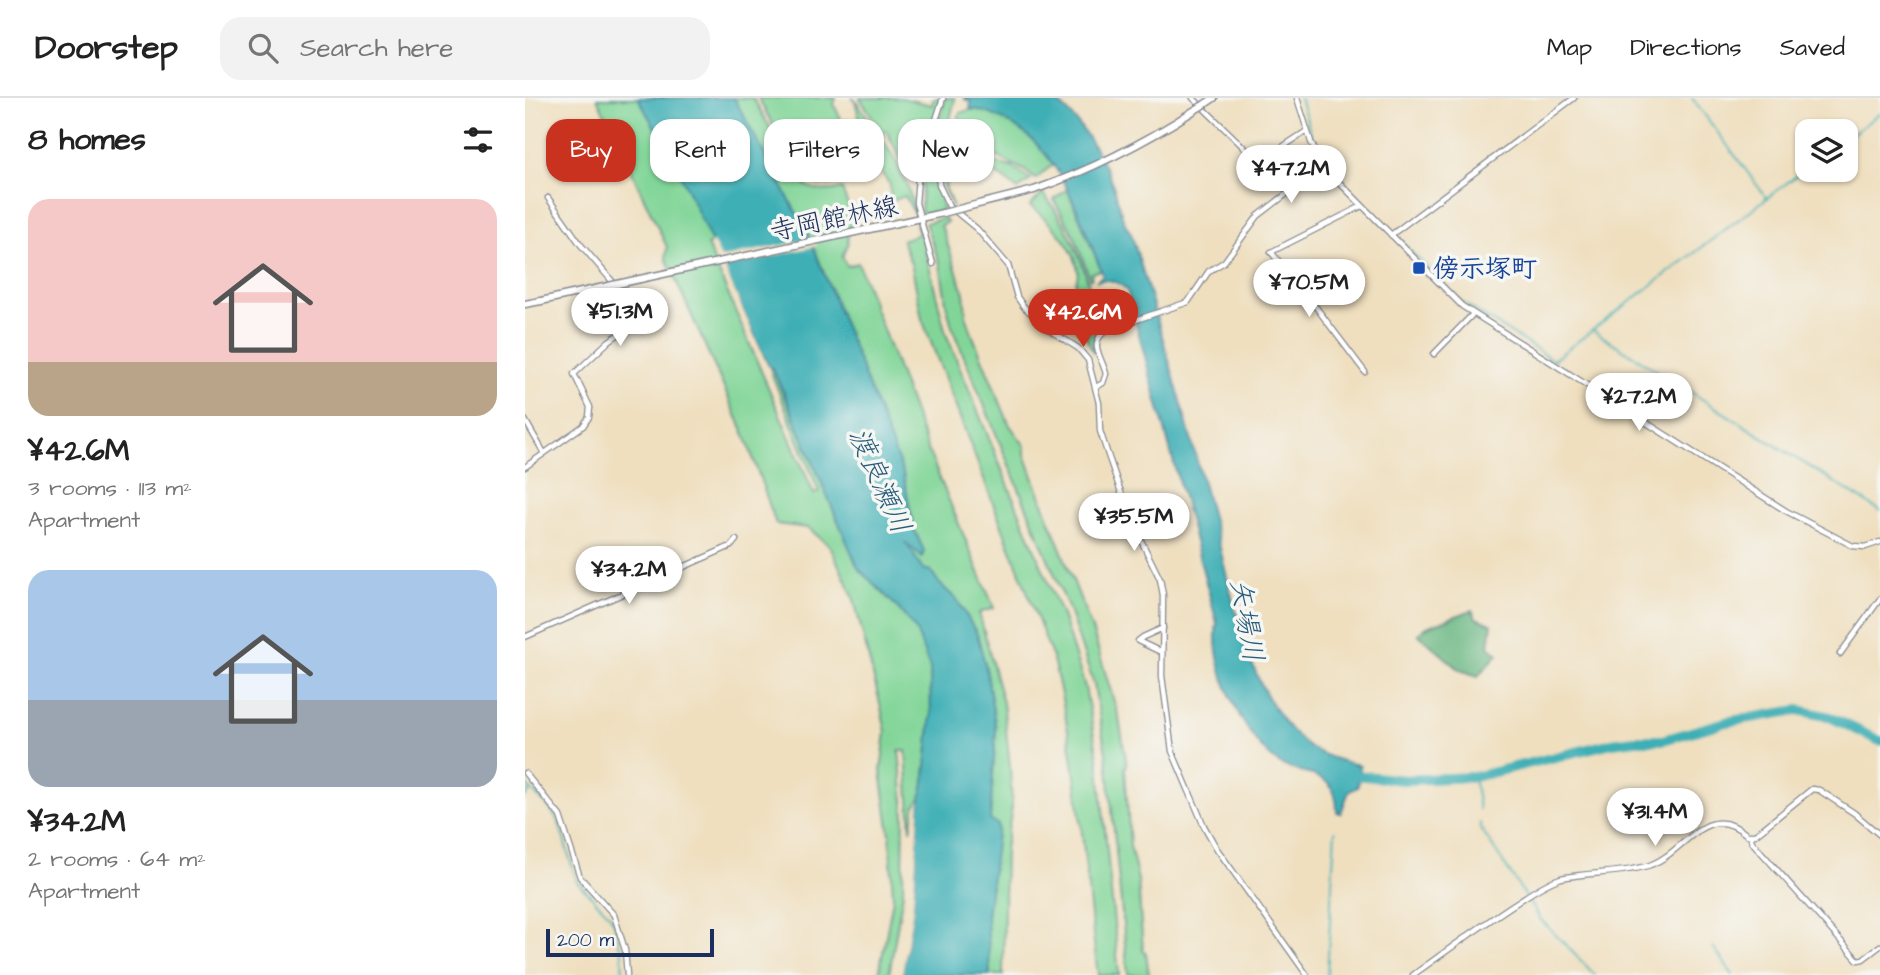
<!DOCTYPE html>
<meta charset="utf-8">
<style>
body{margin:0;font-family:"Architects Daughter","Klee One",sans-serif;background:#f2f2f2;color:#222;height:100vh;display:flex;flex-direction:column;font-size:26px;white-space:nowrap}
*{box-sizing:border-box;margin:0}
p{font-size:23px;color:#767676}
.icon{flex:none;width:38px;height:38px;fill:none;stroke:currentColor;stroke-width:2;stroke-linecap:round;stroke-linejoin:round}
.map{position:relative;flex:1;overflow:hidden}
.details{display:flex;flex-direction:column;background:#fff;width:525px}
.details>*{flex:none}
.hud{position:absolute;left:21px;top:21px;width:665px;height:63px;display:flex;gap:14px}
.fabs{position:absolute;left:1270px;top:21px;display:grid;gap:14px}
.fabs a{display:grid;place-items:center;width:63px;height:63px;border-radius:14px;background:#fff;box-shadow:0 2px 5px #0004;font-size:35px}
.scale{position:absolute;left:21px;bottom:18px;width:168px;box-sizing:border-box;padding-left:7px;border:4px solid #1b2f5e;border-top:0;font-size:19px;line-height:24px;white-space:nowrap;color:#1b2f5e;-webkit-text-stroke:5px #f6f6f2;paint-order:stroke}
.price{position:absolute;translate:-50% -60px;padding:0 16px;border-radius:24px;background:#fff;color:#222;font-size:23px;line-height:46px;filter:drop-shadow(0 2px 4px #0008)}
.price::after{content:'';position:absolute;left:50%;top:42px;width:21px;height:16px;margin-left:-10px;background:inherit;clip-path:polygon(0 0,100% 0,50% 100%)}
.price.on{background:#c8321e;color:#fff}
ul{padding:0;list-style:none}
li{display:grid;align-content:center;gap:14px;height:371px;padding:0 28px}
li span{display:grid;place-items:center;height:217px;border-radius:21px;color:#555}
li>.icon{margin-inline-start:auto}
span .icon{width:126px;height:126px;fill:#fffc;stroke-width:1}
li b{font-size:30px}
h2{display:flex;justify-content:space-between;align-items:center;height:84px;padding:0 28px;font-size:30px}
.chip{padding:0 24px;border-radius:21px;background:#fff;box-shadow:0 2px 5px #0004;font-size:24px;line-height:63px}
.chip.on{background:#c8321e;color:#fff}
header{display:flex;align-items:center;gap:42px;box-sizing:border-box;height:98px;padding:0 35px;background:#fff;border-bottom:2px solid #e0e0e0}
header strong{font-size:33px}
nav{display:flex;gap:38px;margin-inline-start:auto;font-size:24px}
.search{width:490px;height:63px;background:#f2f2f2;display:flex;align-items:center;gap:18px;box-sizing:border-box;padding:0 24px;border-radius:21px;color:#767676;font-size:26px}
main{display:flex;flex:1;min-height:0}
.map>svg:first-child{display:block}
.green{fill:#81d598;stroke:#4e827b;stroke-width:2}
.forest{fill:#68b680;stroke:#42726f;stroke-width:2}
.water{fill:#3eafb5;stroke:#2c6f8a;stroke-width:2}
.pier{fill:#efdfbf}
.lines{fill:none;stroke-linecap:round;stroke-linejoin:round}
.stream{stroke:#3eafb5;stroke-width:2}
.river{stroke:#3eafb5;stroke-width:10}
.minor-casing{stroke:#85878e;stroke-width:7}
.secondary-casing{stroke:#85878e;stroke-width:9}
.minor{stroke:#fff;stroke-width:4.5}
.secondary{stroke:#fff;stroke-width:6}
.secondary-bridge-casing{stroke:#85878e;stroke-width:9;stroke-linecap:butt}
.secondary-bridge{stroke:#fff;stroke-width:6}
.transit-dot{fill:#1a4fb4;stroke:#f6f6f2;stroke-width:2.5}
.labels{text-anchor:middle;stroke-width:7;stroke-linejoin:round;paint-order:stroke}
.street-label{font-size:26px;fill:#1b2f5e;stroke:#f6f6f2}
.transit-label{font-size:26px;font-weight:bold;fill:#164399;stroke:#f6f6f2;text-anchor:start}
.water-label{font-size:28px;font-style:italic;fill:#275c7c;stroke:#f6f6f2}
</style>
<header>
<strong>Doorstep</strong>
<div class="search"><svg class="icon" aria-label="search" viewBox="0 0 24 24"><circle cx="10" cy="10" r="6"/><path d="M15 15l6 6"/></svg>Search here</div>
<nav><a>Map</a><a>Directions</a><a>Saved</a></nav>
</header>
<main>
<section class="details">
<h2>8 homes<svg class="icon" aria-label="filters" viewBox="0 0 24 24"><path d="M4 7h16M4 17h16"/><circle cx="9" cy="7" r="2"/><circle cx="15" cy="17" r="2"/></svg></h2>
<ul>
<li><span style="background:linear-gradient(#f6c9c9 75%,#b9a48a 0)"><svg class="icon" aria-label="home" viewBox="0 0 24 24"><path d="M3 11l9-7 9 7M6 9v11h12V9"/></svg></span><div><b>¥42.6M</b><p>3 rooms · 113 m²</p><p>Apartment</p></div></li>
<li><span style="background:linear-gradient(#a9c7e8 60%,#9aa5b1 0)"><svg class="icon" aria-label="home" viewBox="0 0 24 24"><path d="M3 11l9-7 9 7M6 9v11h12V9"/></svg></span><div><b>¥34.2M</b><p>2 rooms · 64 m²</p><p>Apartment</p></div></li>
</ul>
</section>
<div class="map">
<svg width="1355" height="877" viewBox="0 0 1355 877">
<rect width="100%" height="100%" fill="#f6f6f2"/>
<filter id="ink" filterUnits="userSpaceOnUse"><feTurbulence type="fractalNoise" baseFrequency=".0143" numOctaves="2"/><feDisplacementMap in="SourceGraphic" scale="14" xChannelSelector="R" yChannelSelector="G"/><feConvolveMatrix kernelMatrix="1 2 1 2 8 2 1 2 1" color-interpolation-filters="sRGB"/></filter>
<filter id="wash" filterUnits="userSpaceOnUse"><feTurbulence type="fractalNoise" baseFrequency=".00686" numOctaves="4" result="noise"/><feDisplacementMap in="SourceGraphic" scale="28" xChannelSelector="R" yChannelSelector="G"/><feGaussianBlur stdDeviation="1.57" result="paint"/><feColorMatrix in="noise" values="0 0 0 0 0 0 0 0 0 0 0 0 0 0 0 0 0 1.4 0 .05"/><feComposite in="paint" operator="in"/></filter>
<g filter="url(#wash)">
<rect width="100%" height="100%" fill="#efdfbf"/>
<g class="green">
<path d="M72 0H113L151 67 188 144 182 147 289 396 294 394 245 272 247 270 333 470 372 509 391 532 399 552 405 571 406 618 400 678 397 699 390 708 386 732 381 653H374L379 704 378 795 364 877 354 875 368 801 365 737 356 673 361 634 355 605 328 498 305 448 283 430 251 426 220 337 141 160 142 149Z"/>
<path d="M209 0H228L277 85C291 95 302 93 317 91L329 124 323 131V146L317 159 322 168 333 165 405 357 469 510 454 515 478 605 485 669 487 709 480 751 478 877H465L462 819 473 727 465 722 471 631 461 570 452 536 433 503 414 485 406 473 398 471 377 440 396 459 399 453 389 431 378 375 294 162 284 138Z"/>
<path d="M233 0H311L309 6 332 61C323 87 297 95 277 78Z"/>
<path d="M327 0 330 1C355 39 382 70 390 117L380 98 369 102 366 106 365 87 343 55 330 3Z"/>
<path d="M335 0H377L407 7 409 0H417L408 22 397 37 394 45 391 78 385 80 361 32 358 34 360 39Z"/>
<path d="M421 0H430L421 40 428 41 435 15C468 0 511 41 528 66L511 81 499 72 467 56 465 58 402 52 399 45 416 16Z"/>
<path d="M402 59 410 61 411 85 418 112 400 116 396 113 398 63Z"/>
<path d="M418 59C441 61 464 62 486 69 493 71 498 78 506 81L493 92C476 77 440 54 420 74L421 92 428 109C419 94 411 75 418 59Z"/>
<path d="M542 91 576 172 566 175 567 180 565 181 550 140 529 102Z"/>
<path d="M518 95C550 135 565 182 575 233L569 239 568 254C558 235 553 214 550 193L559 189 558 187 550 190C550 185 553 179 553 174 551 149 523 122 505 108Z"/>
<path d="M420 120 422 124 416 127 439 195 441 217 447 236 484 326 500 348V356L511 387 567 531 594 620 602 668 600 669 605 748 613 782 618 853 621 855 624 877H603L582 661 569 587 543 509 428 232 422 210 415 166 400 125Z"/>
<path d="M391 127 394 128 421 236 538 520 560 589 573 659 594 877H573C559 772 554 660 527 558L397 221 387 169 377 142 394 136Z"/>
</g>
<path class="forest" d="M947 512 951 520 967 526 964 548 973 556 953 578 935 572 893 536 902 529Z"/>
<g class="water">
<path d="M113 0H209L284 138 378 375 389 431 399 453 397 459 380 444 398 471 406 473 414 485 433 503 452 536 461 570 471 631 465 722 473 727 462 819 465 877H377L388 811 394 711 400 678 406 618 405 571 391 532 372 509 333 470 259 295 247 270 244 269 151 67Z"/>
<path d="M438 0C453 0 515 0 524 0 549 10 578 61 587 85 594 101 595 122 606 135 636 231 663 328 689 426 705 486 716 559 750 611 774 647 793 659 835 667L833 689 824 693 816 715 812 714C813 667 773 682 748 661 716 634 685 566 692 525L602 192C593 183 583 180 571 183L578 177C549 105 530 28 445 10L446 4Z"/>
</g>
<g class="pier">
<path d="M289 140 292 148 199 169 247 278 241 270 185 145 188 144 196 160Z"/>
<path d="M395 701 388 811 377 877H373L385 811 390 710Z"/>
</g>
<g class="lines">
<g class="stream">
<path d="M775 0 789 45"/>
<path d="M1167 0 1241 99"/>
<path d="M1321 41 1355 15"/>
<path d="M799 66 935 203 1028 262 1283 69"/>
<path d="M558 188 550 192 559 233"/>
<path d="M1069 233 1355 413"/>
<path d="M949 679 954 711"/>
<path d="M0 686 23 708 34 725 52 784 84 816 89 825 97 856 98 877"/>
<path d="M0 699 5 693"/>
<path d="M955 725 956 731 1016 822 1070 877"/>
<path d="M1188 849 1208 877"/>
<path d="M802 877 810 733"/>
</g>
<path class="river" d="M820 676 879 682 949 679 1087 645 1110 642H1138L1201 624 1273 612 1305 619 1355 643"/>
</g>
</g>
<g filter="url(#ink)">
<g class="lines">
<defs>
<g id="minor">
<path d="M668 0 734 64 782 33"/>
<path d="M772 0 786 44 798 68 937 208 1261 413 1328 448 1340 449 1355 444"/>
<path d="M397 55 414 56 413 70 414 87 424 108 452 131 483 167 492 199 499 209 529 235 553 250 563 262 574 305 575 333 584 360 605 420 635 481 638 497 637 578 647 653 679 728 692 751 782 877"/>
<path d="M837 108 746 154 784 200 840 274"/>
<path d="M866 137 1049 0"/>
<path d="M408 166 391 105 392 91 397 44 411 22 418 0"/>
<path d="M909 256 948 216"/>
<path d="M571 289 578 285 581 276C577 259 562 245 582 232L663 204 684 173 699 164 733 118 798 68"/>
<path d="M0 322 19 355"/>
<path d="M0 369 58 328 64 319 65 309 49 276 84 243 118 219 56 147 23 100"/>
<path d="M0 539 206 448 211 442"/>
<path d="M636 554 613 543 618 539 638 530"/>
<path d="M1315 556 1355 501"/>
<path d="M0 675 35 718 55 779 89 817 100 852 102 877"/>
<path d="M1225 738 1227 744 1333 862 1338 861 1355 848"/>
<path d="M888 877C923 852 958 826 994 803 1006 795 1022 784 1036 780 1064 774 1094 776 1122 768 1160 757 1180 700 1222 737H1230L1287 691 1294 692 1329 715 1355 737"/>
</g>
<g id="secondary">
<path d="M680 6 689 0"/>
<path d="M509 92C566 72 619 45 670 12"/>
<path d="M115 181 418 115"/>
<path d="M0 206 16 203"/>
</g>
</defs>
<use href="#minor" class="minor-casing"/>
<use href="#secondary" class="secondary-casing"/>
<use href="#minor" class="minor"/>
<use href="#secondary" class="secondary"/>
<defs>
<g id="secondary-bridge">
<path d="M670 12 680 6"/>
<path d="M418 115 509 92"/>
<path d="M16 203 115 181"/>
</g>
</defs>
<use href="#secondary-bridge" class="secondary-bridge-casing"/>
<use href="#secondary-bridge" class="secondary-bridge"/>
</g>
</g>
<rect class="transit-dot" x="887" y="163" width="14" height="14" rx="3.5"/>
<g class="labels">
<g class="street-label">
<text transform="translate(309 120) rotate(-12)" y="9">寺岡館林線</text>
</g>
<g class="transit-label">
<text x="908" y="179">傍示塚町</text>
</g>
<g class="water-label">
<text transform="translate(356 382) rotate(66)" y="10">渡良瀬川</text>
<text transform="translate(723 522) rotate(80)" y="10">矢場川</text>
</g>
</g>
</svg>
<div class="fabs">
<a><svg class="icon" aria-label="layers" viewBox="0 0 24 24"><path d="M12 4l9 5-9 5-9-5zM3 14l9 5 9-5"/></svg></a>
</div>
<div class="scale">200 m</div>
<b class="price" style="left:766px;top:107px">¥47.2M</b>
<b class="price" style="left:784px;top:221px">¥70.5M</b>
<b class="price" style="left:95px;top:250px">¥51.3M</b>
<b class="price on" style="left:558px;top:251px">¥42.6M</b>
<b class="price" style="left:1114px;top:335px">¥27.2M</b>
<b class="price" style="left:609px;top:455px">¥35.5M</b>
<b class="price" style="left:104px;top:508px">¥34.2M</b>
<b class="price" style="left:1130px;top:750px">¥31.4M</b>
<div class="hud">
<a class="chip on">Buy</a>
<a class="chip">Rent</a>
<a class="chip">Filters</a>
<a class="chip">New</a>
</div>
</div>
</main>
